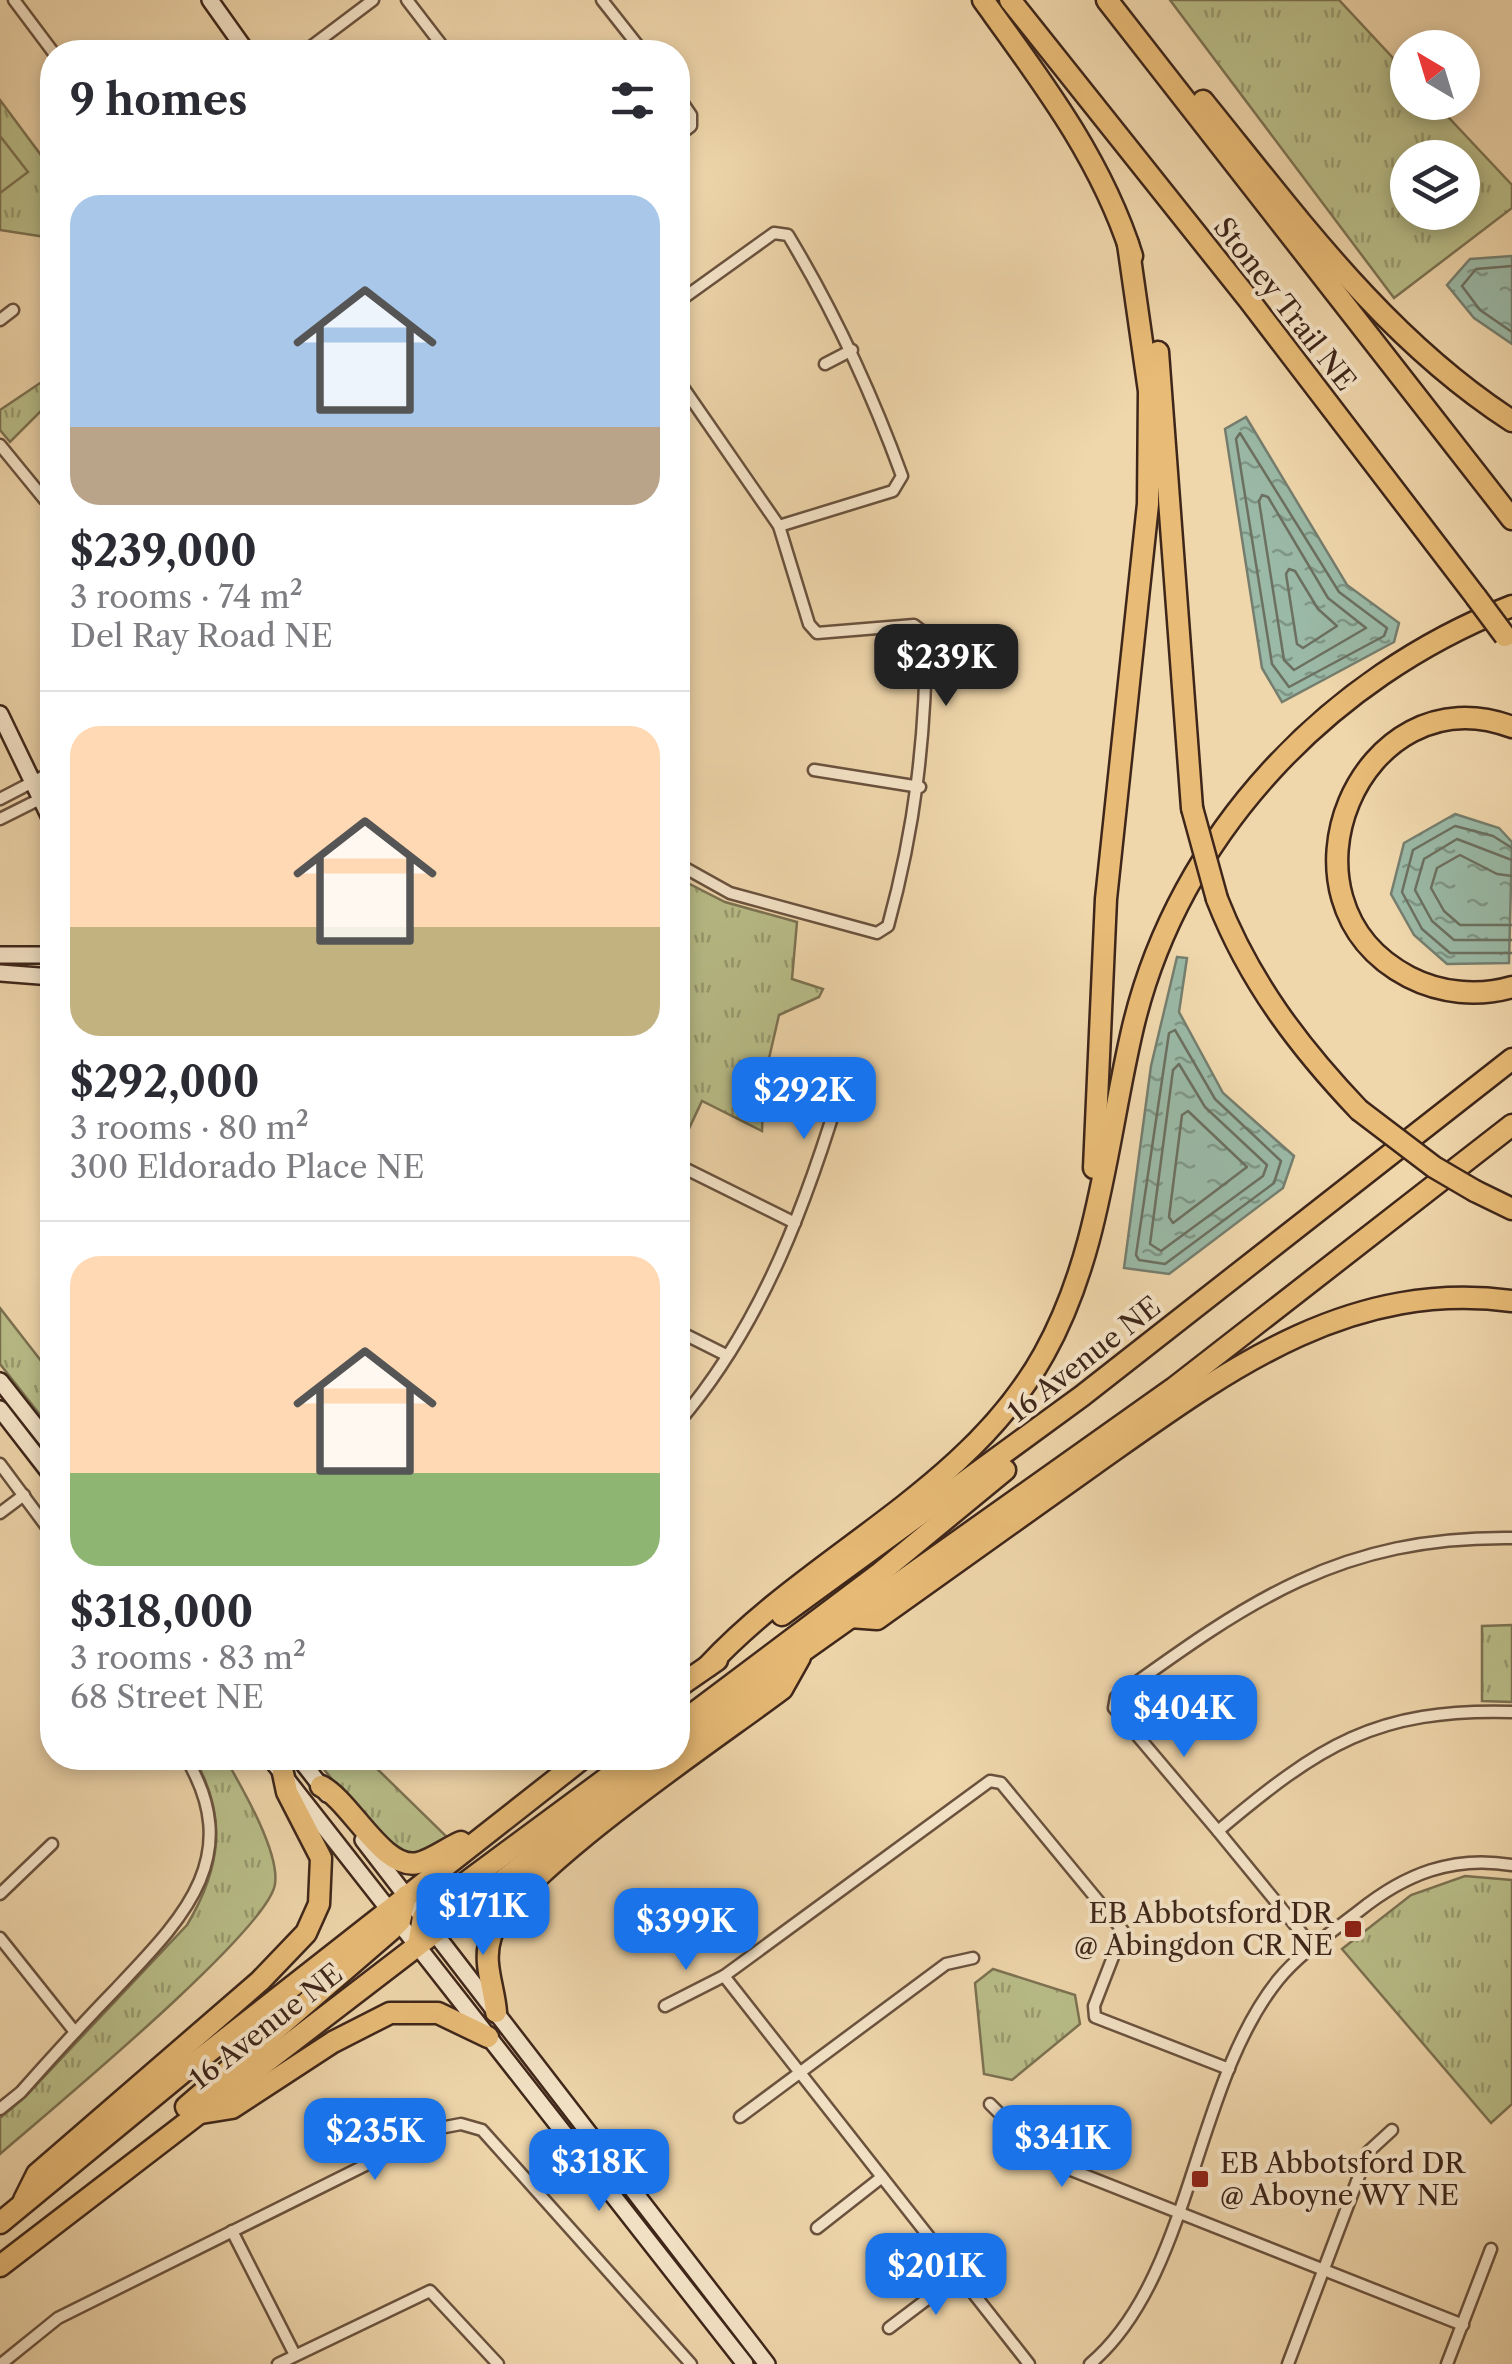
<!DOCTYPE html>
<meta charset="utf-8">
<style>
body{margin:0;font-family:"Libre Caslon Text",serif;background:#f2f2f3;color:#2b2b33;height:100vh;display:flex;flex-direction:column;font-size:38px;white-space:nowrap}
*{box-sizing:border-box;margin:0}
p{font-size:32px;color:#7c7c81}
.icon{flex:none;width:55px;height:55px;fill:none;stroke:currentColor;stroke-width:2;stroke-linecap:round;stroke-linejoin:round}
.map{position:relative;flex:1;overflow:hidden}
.panel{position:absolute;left:40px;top:40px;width:650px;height:1730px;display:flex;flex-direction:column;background:#fff;border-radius:40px;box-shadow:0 5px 15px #0003}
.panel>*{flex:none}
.needle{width:65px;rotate:322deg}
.tools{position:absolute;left:1390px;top:30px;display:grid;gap:20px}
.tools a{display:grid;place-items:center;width:90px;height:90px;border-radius:50%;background:#fff;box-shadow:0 5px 15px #0003;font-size:50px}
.price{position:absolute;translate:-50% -85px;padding:0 22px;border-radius:20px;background:#1a73e8;color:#fff;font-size:32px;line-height:65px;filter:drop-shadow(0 2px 5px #0008)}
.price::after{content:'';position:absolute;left:50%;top:60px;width:30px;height:22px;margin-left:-15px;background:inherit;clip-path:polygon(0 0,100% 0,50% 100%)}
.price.active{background:#222;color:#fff}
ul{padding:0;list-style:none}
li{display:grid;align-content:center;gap:20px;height:530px;padding:0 30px}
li+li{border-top:2px solid #e1e1e2}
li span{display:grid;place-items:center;height:310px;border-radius:30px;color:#555}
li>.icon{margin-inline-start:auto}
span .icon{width:180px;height:180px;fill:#fffc;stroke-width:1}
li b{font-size:42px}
h2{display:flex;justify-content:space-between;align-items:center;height:120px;padding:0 30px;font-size:42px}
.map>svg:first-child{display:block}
.grass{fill:url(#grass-tufts);stroke:#7c7252;stroke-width:2.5;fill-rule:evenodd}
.pitch{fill:#b9be89;stroke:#7c7252;stroke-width:2.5}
.water{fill:url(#water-ripples);stroke:#757e6e;stroke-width:2.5}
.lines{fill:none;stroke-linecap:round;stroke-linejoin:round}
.shore{stroke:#6c7060;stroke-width:2.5}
.street-casing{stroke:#6a523e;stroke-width:15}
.secondary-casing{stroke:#3e261a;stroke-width:20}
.highway-casing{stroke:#3e261a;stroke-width:25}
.street{stroke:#f5e4c8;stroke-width:10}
.secondary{stroke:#f5e4c8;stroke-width:15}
.highway{stroke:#e8bb76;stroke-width:20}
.highway-bridge-casing{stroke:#3e261a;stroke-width:25;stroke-linecap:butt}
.highway-bridge{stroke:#e8bb76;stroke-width:20}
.poi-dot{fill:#8f2418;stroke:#f5e4c8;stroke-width:4}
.labels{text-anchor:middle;stroke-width:8;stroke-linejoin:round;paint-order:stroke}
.street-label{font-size:28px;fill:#3e261a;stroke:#f5e4c8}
.poi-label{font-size:28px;fill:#3e261a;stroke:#f5e4c8;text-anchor:end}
</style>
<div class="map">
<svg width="1512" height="2364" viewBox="0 0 1512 2364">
<defs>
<pattern id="grass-tufts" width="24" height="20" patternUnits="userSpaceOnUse" patternTransform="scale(2.5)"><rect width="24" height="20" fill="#b9be89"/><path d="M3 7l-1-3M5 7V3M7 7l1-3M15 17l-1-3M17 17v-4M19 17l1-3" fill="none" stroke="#989a6f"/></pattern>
<pattern id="water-ripples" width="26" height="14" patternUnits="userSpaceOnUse" patternTransform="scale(2.5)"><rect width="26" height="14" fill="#9ab9a6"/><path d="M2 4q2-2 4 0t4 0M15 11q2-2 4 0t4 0" fill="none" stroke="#7f9686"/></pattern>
</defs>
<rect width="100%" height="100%" fill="#efd6ab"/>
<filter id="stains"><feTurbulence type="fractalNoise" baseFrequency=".002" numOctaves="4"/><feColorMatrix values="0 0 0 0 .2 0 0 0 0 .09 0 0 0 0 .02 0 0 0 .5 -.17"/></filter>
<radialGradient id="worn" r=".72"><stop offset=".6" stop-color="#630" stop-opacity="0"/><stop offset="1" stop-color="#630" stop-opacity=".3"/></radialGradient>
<g class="grass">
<path d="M1170 0H1339L1407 73 1408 102 1435 103 1512 185V208L1394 298ZM1408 158H1462V212H1408Z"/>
<path d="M0 100 52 170V238L0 230Z"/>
<path d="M52 375V400L10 442 0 430V410Z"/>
<path d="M678 878 725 902 797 922 792 979 823 989 819 997 779 1015 764 1080 762 1131 702 1101 678 1152Z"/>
<path d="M0 1308 52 1375V1430L0 1364Z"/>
<path d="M1512 1625V1702L1482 1701V1626Z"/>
<path d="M194 1758H225C241 1786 280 1852 275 1884 269 1930 46 2114 0 2154V2118L24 2098 187 1925C221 1868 228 1816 194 1758Z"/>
<path d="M315 1758H366L449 1839 412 1856 378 1837Z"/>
<path d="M1465 1876 1512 1880V2104L1491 2123 1342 1949 1411 1895Z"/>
<path d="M993 1969 1075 1995 1080 2024 1012 2080 984 2074 975 1983Z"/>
</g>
<path class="pitch" d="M0 136 28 172 0 193Z"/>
<g class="water">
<path d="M1512 256V344L1474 318 1447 285 1470 259Z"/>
<path d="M1246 417 1347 585 1399 623 1394 642 1282 702 1262 668 1225 429Z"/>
<path d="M1455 814 1499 828 1512 842 1509 963 1447 964 1414 935 1391 894 1404 843Z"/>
<path d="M1177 957 1187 958 1179 1012 1223 1093 1294 1156 1283 1188 1169 1274 1124 1268 1151 1066Z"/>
</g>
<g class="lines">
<g class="shore">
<path d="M1512 266 1476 269 1462 286 1480 310 1512 332"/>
<path d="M1240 433 1339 592 1387 628 1384 636 1289 687 1272 664 1236 439Z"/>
<path d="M1262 495 1268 497 1328 598 1366 628 1294 670 1284 660 1259 501Z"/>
<path d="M1289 569 1295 571 1318 609 1337 626 1303 648 1297 644 1286 574Z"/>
<path d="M1512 848 1493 836 1455 826 1413 850 1402 892 1422 929 1450 953H1512"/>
<path d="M1512 860 1457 839 1424 859 1415 890 1432 921 1454 940H1512"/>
<path d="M1512 876 1497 874 1460 855 1437 868 1431 888 1444 911 1460 925H1512"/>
<path d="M1175 1030 1215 1099 1281 1161 1274 1183 1165 1264 1139 1260 1136 1255 1169 1033Z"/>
<path d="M1179 1064 1205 1107 1267 1165 1263 1176 1161 1251 1150 1244 1173 1070Z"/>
<path d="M1188 1111 1247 1167 1173 1223 1169 1217 1182 1115Z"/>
</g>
<defs>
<g id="street">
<path d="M14 0 53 52"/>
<path d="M407 0 447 52"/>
<path d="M602 0 643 52"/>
<path d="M304 52 373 0"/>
<path d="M678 96 691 115V126L678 136"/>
<path d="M678 302 774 233 788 235C835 313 871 391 902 476L893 491 779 526"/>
<path d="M0 320 13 310"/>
<path d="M825 364 852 350"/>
<path d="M678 380 779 526 809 624 817 633 914 625 926 634C926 735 915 828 888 926L877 933 730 893 678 864"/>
<path d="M0 445 45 500 52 494"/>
<path d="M814 770 920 787"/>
<path d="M0 799 52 772"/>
<path d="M0 819 52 793"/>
<path d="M678 1165 795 1223"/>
<path d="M678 1331 726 1355"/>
<path d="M678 1423C764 1323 809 1197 846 1072"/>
<path d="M0 1464 52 1534"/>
<path d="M0 1513 24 1495"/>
<path d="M1218 1831 1114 1708 1116 1697C1249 1601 1340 1536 1512 1538"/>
<path d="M0 1894 52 1844"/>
<path d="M0 1938 75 2032"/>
<path d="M1313 1947 1218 1831C1319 1746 1375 1708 1512 1712"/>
<path d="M724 1976 1029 2364"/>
<path d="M665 2006 724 1976 990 1781 1001 1783 1123 1931 1094 2006 1095 2017 1229 2069"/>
<path d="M990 2104 1046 2160 1463 2325"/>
<path d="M0 2109 21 2092C52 2057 83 2023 115 1990 181 1920 246 1858 186 1758"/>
<path d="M740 2117 946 1964 973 1958"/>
<path d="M817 2228 882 2177"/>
<path d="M232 2231 295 2355"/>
<path d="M889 2328 959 2275"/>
<path d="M1 2364 58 2318 440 2128 461 2124 482 2130 691 2364"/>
<path d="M278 2364 430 2291 498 2364"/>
<path d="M1090 2364C1192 2278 1193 2086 1278 1980 1300 1953 1332 1932 1359 1911 1405 1874 1453 1855 1512 1865"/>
<path d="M1288 2364 1368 2152 1392 2130"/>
<path d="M1447 2364 1491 2249"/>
</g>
<g id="secondary">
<path d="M210 0 247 52"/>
<path d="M0 714 52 822"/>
<path d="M0 955H52"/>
<path d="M0 973 52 977"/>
<path d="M0 1381 52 1447"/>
<path d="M0 1409 52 1476"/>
<path d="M270 1758 745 2364"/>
<path d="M299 1758 327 1794"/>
<path d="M363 1840 767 2364"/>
</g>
<g id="highway">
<path d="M983 0C1041 80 1102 160 1132 256"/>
<path d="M1010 0 1249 300 1476 597"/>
<path d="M1107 0 1512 519"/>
<path d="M1203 101C1297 217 1385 339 1512 421"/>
<path d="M1158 352 1192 808"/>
<path d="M1512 727C1361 670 1263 901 1409 977 1440 993 1478 997 1512 987"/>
<path d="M1217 899C1249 981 1299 1047 1359 1110"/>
<path d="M1094 1168 1106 899 1148 504 1149 391 1128 244"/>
<path d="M1475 1191 1512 1209"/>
<path d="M782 1615 1082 1396 1512 1059"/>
<path d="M850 1617 877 1619C949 1568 1021 1517 1093 1465 1222 1374 1345 1279 1512 1301"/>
<path d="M708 1666C812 1554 968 1491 1044 1354 1100 1254 1107 1137 1133 1027 1179 834 1329 677 1512 606"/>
<path d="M678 1687 717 1660"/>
<path d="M678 1725 880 1573 1005 1470"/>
<path d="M678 1746 803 1651 1174 1388 1512 1125"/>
<path d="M321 1786C351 1801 383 1871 418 1863 432 1860 447 1848 461 1842"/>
<path d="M418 1945 423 1917 430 1909 634 1758"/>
<path d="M496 2012C494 1986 482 1963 491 1936 513 1874 720 1736 782 1689L800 1657"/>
<path d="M186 2107 391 1930 400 1921 406 1896"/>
<path d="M201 2113 232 2108 333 2042 390 2013H438L488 2037"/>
<path d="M24 2200 37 2174 260 1981 306 1933 319 1904 321 1858 287 1792 283 1773"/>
<path d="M0 2223 182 2073 583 1758"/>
<path d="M0 2266 662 1758"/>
</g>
</defs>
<use href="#street" class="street-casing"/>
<use href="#secondary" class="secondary-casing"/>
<use href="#highway" class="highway-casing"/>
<use href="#street" class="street"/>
<use href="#secondary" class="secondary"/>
<use href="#highway" class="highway"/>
<defs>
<g id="highway-bridge">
<path d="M1476 597 1505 636"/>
<path d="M1192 808 1217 899"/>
<path d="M1359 1110 1434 1167 1475 1191"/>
</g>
</defs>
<use href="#highway-bridge" class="highway-bridge-casing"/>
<use href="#highway-bridge" class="highway-bridge"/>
</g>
<g class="poi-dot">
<rect x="1343" y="1919" width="20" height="20" rx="5"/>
<rect x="1190" y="2169" width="20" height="20" rx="5"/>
</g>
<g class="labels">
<g class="street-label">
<text transform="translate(1285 304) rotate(52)" y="10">Stoney Trail NE</text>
<text transform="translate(1084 1359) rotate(-38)" y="10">16 Avenue NE</text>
<text transform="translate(266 2026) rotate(-38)" y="10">16 Avenue NE</text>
</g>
<g class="poi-label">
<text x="1333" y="1923">EB Abbotsford DR<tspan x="1333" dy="32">@ Abingdon CR NE</tspan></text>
<text x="1220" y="2173" text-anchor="start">EB Abbotsford DR<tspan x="1220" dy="32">@ Aboyne WY NE</tspan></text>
</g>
</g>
<rect width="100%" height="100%" filter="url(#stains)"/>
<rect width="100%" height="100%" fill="url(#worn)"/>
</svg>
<div class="tools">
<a><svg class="needle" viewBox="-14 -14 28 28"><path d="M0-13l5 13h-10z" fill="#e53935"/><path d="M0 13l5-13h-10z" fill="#7c7c81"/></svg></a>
<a><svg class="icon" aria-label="layers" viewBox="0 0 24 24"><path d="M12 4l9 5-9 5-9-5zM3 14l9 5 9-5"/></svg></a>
</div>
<b class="price active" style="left:946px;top:709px">$239K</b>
<b class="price" style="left:804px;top:1142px">$292K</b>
<b class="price" style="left:1184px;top:1760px">$404K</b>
<b class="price" style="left:483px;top:1958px">$171K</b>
<b class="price" style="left:686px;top:1973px">$399K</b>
<b class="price" style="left:375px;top:2183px">$235K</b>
<b class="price" style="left:1062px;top:2190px">$341K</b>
<b class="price" style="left:599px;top:2214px">$318K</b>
<b class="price" style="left:936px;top:2318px">$201K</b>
<section class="panel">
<h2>9 homes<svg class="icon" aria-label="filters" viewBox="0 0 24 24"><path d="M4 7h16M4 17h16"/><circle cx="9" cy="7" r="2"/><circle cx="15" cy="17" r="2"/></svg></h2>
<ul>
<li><span style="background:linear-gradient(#a9c7e8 75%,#b9a48a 0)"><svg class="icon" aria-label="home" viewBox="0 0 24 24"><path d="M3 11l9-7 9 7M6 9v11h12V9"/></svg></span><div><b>$239,000</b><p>3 rooms · 74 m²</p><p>Del Ray Road NE</p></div></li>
<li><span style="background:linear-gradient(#ffd9b3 65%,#c2b280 0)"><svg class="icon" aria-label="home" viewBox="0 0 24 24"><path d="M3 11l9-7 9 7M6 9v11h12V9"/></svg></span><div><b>$292,000</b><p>3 rooms · 80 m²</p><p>300 Eldorado Place NE</p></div></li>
<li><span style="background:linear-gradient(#ffd9b3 70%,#8fb573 0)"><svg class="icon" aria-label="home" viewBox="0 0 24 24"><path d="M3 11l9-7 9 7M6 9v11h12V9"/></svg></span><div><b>$318,000</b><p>3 rooms · 83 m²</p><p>68 Street NE</p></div></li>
</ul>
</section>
</div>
